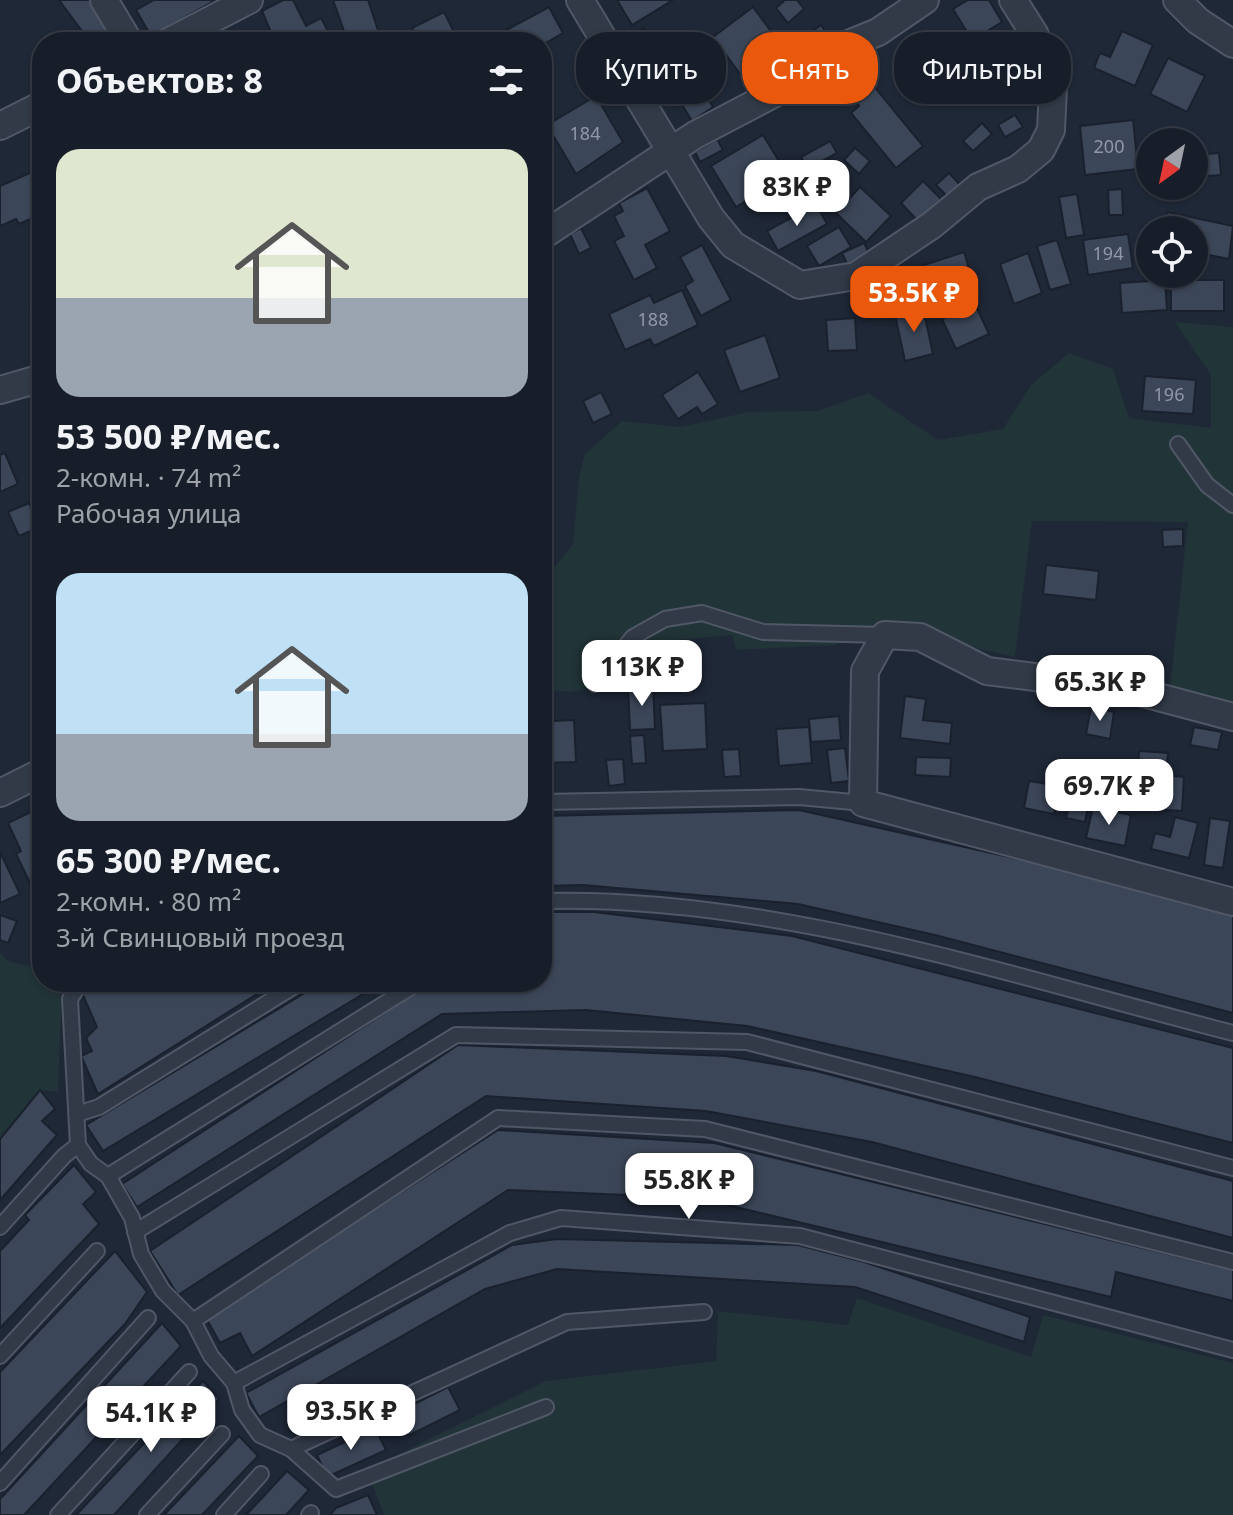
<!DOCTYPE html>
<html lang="ru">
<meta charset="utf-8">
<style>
body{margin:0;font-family:"Noto Sans",sans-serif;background:#202731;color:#f1f3f6;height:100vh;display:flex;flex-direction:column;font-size:30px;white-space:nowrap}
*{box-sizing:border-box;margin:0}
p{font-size:26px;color:#9ea2a8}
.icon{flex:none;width:44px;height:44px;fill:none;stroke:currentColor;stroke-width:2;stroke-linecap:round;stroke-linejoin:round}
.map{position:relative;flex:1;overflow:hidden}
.panel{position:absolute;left:32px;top:32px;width:520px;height:960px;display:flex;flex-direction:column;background:#171e29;border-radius:32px;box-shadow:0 2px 6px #0004,0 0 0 2px #363c46}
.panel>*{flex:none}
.banner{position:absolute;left:576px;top:32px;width:536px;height:72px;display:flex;gap:16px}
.needle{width:52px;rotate:213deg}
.fabs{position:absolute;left:1136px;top:128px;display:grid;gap:16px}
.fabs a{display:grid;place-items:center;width:72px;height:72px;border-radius:50%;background:#171e29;box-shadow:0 2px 6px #0004,0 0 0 2px #363c46;font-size:40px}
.price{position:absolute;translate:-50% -68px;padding:0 18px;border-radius:16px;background:#fff;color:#222;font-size:26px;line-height:52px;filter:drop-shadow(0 2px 4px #0008)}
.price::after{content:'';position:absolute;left:50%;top:48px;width:24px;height:18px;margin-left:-12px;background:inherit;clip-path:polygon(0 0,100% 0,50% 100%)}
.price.on{background:#ea580c;color:#fff}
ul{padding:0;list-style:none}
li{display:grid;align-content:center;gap:16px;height:424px;padding:0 24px}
li span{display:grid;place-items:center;height:248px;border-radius:24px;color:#555}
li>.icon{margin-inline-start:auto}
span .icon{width:144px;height:144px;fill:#fffc;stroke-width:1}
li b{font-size:34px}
h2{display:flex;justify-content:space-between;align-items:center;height:96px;padding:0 24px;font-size:34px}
.tag{padding:0 28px;border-radius:32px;background:#171e29;box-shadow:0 2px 6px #0004,0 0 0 2px #363c46;font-size:28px;line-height:72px}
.tag.on{background:#ea580c;color:#fff}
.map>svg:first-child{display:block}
.green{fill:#213438}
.building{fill:#3b4658;stroke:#1a212e;stroke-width:2}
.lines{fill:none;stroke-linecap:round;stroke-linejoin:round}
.service-casing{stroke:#505766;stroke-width:18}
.minor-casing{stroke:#505766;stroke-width:30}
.service{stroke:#323a48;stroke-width:14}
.minor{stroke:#323a48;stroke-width:26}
.labels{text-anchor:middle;stroke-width:8;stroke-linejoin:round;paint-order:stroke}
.number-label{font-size:18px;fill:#9098aa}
</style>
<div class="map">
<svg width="1233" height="1515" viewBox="0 0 1233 1515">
<rect width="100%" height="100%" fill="#1f2837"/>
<g class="green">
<path d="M1175 322 1233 327V727L1167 714 1188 522 1032 521 1015 657 881 626 835 645 736 650 732 635 635 644 596 688 569 692 542 689V583L573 544 579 476 585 454 622 421 681 427 748 412 818 411 868 393 938 440 1003 429 1031 385 1069 353 1113 369 1129 418 1211 428V375Z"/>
<path d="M0 952 7 961 42 969V982L62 984 58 1092 40 1090 0 1139Z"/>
<path d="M857 1298 1031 1357 1043 1315 1233 1363V1515H384L367 1470 546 1381 716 1361 718 1311 848 1325Z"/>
</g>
<g class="building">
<path d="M59 0H90L117 36 109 42H90Z"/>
<path d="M154 0H216L151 36 136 10Z"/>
<path d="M283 0H293L306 26 321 18 334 42H275L262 11Z"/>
<path d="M333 0H368L382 42H348Z"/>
<path d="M617 0H673L632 25Z"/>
<path d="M785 0H797L804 9 788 23 776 8Z"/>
<path d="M968 0H989L1002 22 972 40 953 9Z"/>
<path d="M549 7 563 33 542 45 501 42 505 40 501 33Z"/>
<path d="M753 7 790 57 749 86 713 37Z"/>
<path d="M444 12 459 42H419L412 28Z"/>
<path d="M821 25 828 36 812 48 804 38Z"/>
<path d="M643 28 653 38 635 55 625 44Z"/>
<path d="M1122 31 1153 45 1135 86 1094 68 1100 53 1110 57Z"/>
<path d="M920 46 947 84 920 103 893 64Z"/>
<path d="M671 47 678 58 661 69 654 58Z"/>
<path d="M850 57 923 146 896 168 851 113 859 106 831 72Z"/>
<path d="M1168 58 1205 76 1187 112 1150 94Z"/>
<path d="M702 89 713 107 692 121 681 103Z"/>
<path d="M596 96 623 142 576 174 547 125Z"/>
<path d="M1015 115 1023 127 1005 137 998 125Z"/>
<path d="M1133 120 1138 169 1085 175 1080 126Z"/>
<path d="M42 123V154H40L30 127Z"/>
<path d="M982 123 992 134 973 151 963 141Z"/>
<path d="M763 135 788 176 736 207 711 166Z"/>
<path d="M717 139 723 150 700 162 695 152Z"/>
<path d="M830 141 837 153 808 169 801 157Z"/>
<path d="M855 148 870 161 859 174 844 160Z"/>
<path d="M1219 153 1221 175 1194 177V155Z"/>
<path d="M32 172 38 185 42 183V214L19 224 16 219 0 226V186Z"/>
<path d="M949 173 961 186 949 198 936 185Z"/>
<path d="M923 181 941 199 918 221 901 203Z"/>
<path d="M860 187 891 216 866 242 836 213Z"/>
<path d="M647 188 670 231 645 245 657 268 634 280 614 241 624 236 614 216 623 211 619 203Z"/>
<path d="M1122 189 1123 215H1109L1108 190Z"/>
<path d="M1077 194 1084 235 1066 238 1059 197Z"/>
<path d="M816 204 827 224 778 251 767 231Z"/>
<path d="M1167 212 1233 226 1229 259 1194 252V230H1164Z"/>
<path d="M839 227 851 247 819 266 807 246Z"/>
<path d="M581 228 591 248 579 254 570 234Z"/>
<path d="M1128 234 1133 268 1088 275 1083 240Z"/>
<path d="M1057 240 1071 284 1050 290 1037 246Z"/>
<path d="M864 243 870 255 848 266 842 253Z"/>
<path d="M702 245 731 300 701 316 685 286 693 281 680 257Z"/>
<path d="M964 252 977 295 935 308 921 266Z"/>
<path d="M1028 253 1042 293 1014 304 1000 264Z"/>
<path d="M1165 280 1167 310 1122 313 1120 283Z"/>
<rect x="1171" y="280" width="53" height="31"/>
<path d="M682 290 698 325 654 346 650 339 625 350 609 314 650 295 654 303Z"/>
<path d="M42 304V332L31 308Z"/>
<path d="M975 304 989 334 956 349 942 319Z"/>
<path d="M923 308 933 354 905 361 895 315Z"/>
<path d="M855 318 857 350 828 351 826 320Z"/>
<path d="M765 335 780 378 740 392 724 350Z"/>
<path d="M698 372 718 404 702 414 697 407 678 419 662 395Z"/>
<path d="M1145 376 1196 380 1193 414 1142 411Z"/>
<path d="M601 392 612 414 593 423 583 401Z"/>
<path d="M5 453 18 484 0 492V455Z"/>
<path d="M29 503 40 527 19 536 8 512Z"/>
<path d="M1183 529V546L1163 547 1162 530Z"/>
<path d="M1046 565 1099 571 1096 600 1043 594Z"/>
<path d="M653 685 655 729 630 730 628 687Z"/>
<path d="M542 695H552L553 721 574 720 576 762 542 763Z"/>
<path d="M905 696 926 699 923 720 952 723 950 744 900 738Z"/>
<path d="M705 703 707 749 663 751 660 705Z"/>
<path d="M1091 707 1114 712 1110 739 1086 734Z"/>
<path d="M839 716 841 740 811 742 809 719Z"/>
<path d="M809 727 812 763 779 766 776 729Z"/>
<path d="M1194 727 1222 732 1218 750 1190 745Z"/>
<path d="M644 735 646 763 632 764 630 736Z"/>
<path d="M845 748 849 781 831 783 827 750Z"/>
<path d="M739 749 741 776 724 777 722 750Z"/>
<path d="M1139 751 1168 753 1166 775 1184 777 1182 811 1135 808Z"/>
<path d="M916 757 951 758 950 777 915 775Z"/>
<path d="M623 759 625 784 609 786 606 760Z"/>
<path d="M1029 781 1060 786 1054 814 1024 808Z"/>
<path d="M1072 788 1091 792 1085 822 1066 818Z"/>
<path d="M1093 807 1131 815 1125 846 1086 838Z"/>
<path d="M37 809 42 820V882L32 887 16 854 21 851 8 823Z"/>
<path d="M799 810 1063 869 1233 916V1013L935 935 798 904 583 885 542 886V816Z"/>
<path d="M1175 817 1198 823 1189 858 1151 849 1155 833 1170 837Z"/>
<path d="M1210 818 1230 821 1223 868 1204 865Z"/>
<path d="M0 852 20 894 0 903Z"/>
<path d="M542 912H594L792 936 1233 1048V1143L975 1077 747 1026 586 1010 442 1014 137 1207 122 1184 432 982H542Z"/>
<path d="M0 915 17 921 8 943 0 940Z"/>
<path d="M98 982H276L98 1094 81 1056 92 1051 86 1038 97 1027 82 993Z"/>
<path d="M323 982H383L103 1151 86 1125Z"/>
<path d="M458 1045 726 1056 816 1071 1233 1181V1238L872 1142 706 1111 486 1096 178 1295 150 1251Z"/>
<path d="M40 1090 55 1109 42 1121 57 1135 0 1200V1139Z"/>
<path d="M498 1130 714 1143 1233 1270V1301L1116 1272 1111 1297 698 1198 508 1190 252 1356 240 1333 220 1343 206 1318Z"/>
<path d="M74 1165 96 1192 83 1204 99 1224 0 1328V1251L29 1220 25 1215Z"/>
<path d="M557 1239 798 1245 864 1262 1030 1317 1024 1342 855 1287 557 1269 485 1289 259 1417 246 1393 512 1245Z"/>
<path d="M115 1251 147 1292 125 1324 0 1455V1372Z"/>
<path d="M162 1323 181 1346 24 1515H0V1499Z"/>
<path d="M203 1381 219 1399 114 1515H76Z"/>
<path d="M448 1387 460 1410 408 1436 396 1413Z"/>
<path d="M375 1428 386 1450 327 1477 317 1455Z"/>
<path d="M239 1436 258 1456 202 1515H164Z"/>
<path d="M287 1471 309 1490 286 1515H246Z"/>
<path d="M368 1495 377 1515H330L336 1508Z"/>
</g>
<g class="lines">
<defs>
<g id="service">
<path d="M1178 444 1207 485 1233 505"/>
<path d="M595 684 633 637 665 619 702 613 763 632 885 635"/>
<path d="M542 802 799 797 863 803"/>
<path d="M542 901C774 895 1010 976 1233 1033"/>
<path d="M81 982 70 999 78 1145 91 1164 108 1176 132 1218 141 1254 163 1291 193 1321 211 1356 234 1383 242 1410 260 1435 291 1449 567 1322 704 1312"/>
<path d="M77 1114 99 1107 301 982"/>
<path d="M108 1176 419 982"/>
<path d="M0 1227 64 1156 78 1145"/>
<path d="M135 1232 456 1035 747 1042 1233 1168"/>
<path d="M193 1321 498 1118 705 1129 1233 1262"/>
<path d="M0 1356 97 1251"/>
<path d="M234 1383 510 1233 561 1218 800 1236 1233 1350"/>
<path d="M291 1449 336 1489 546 1407"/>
<path d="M0 1483 148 1318"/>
<path d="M58 1515 189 1372"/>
<path d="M147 1515 222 1434"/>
<path d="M224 1515 261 1474"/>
<path d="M309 1515 311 1513"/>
</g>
<g id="minor">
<path d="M104 0 129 42"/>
<path d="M580 0 711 218 733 245 800 285 856 276 932 225 978 187 1018 169 1041 150 1051 130 1053 88 1035 35 1013 0"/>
<path d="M1177 0 1198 21 1233 44"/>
<path d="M168 42 249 0"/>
<path d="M0 126 42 105"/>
<path d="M542 236 695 135 792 84 834 50 878 32 925 0"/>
<path d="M0 390 42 378"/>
<path d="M1233 717 1128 689 987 671 920 637 885 635 865 671 863 803 1233 902"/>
<path d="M0 793 42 772"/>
</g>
</defs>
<use href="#service" class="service-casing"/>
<use href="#minor" class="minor-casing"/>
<use href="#service" class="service"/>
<use href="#minor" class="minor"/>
</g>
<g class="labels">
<g class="number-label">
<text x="585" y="140">184</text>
<text x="1109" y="153">200</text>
<text x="1108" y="260">194</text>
<text x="653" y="326">188</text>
<text x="1169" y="401">196</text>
</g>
</g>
</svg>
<div class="fabs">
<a><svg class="needle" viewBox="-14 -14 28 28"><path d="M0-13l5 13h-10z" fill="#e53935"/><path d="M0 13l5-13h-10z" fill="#9ea2a8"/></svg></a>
<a><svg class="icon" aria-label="locate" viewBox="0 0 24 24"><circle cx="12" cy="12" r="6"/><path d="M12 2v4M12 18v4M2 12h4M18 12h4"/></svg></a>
</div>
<b class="price" style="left:797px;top:228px">83K ₽</b>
<b class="price on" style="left:914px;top:334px">53.5K ₽</b>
<b class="price" style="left:642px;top:708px">113K ₽</b>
<b class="price" style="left:1100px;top:723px">65.3K ₽</b>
<b class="price" style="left:1109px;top:827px">69.7K ₽</b>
<b class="price" style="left:689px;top:1221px">55.8K ₽</b>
<b class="price" style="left:351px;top:1452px">93.5K ₽</b>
<b class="price" style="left:151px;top:1454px">54.1K ₽</b>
<div class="banner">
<a class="tag">Купить</a>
<a class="tag on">Снять</a>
<a class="tag">Фильтры</a>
</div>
<section class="panel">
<h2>Объектов: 8<svg class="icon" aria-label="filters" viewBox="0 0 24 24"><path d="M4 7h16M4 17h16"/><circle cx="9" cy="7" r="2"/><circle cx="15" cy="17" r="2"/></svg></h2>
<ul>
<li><span style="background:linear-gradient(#dfe7d0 60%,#9aa5b1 0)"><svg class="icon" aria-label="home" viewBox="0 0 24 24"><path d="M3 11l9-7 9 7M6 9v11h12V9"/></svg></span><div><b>53 500 ₽/мес.</b><p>2-комн. · 74 m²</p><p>Рабочая улица</p></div></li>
<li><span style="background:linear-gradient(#bfe0f5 65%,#9aa5b1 0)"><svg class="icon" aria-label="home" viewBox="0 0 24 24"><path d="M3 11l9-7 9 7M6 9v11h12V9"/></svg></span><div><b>65 300 ₽/мес.</b><p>2-комн. · 80 m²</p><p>3-й Свинцовый проезд</p></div></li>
</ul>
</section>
</div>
